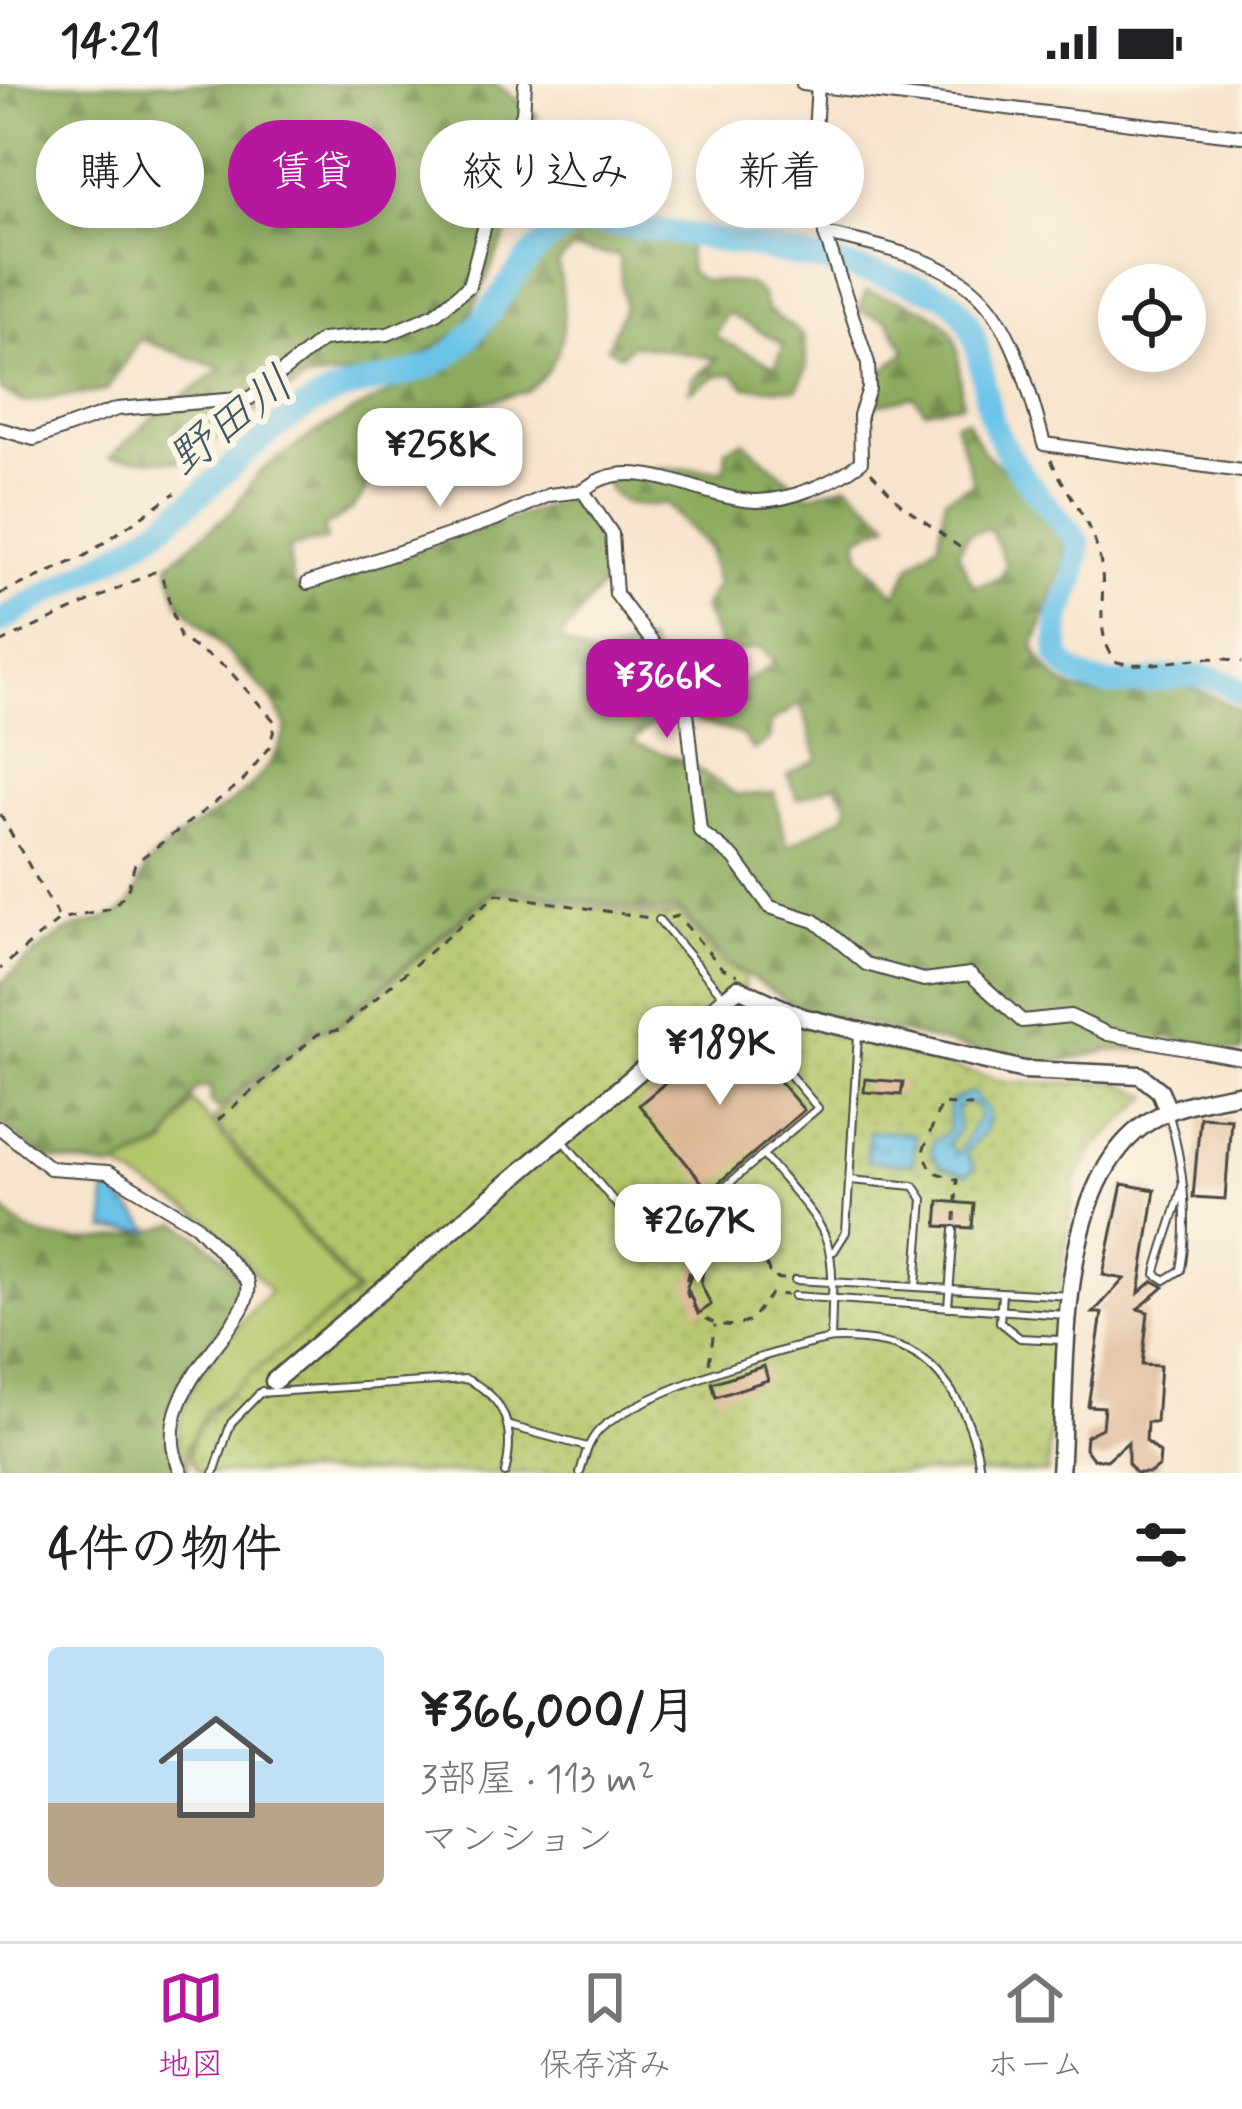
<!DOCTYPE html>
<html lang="ja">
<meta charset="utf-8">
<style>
body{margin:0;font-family:Mynerve,"Klee One",sans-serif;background:#f6f6f6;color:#202124;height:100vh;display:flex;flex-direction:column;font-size:45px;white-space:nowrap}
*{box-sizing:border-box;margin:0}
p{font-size:39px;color:#757577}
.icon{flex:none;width:66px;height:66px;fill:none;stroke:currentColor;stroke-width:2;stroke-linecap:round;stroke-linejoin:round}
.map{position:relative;height:1389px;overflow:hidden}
.side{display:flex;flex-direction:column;background:#fff;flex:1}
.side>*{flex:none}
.guide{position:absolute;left:36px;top:36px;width:1170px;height:108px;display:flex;gap:24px}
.tools{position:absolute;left:1098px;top:180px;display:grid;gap:24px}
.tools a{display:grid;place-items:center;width:108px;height:108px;border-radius:50%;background:#fff;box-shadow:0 6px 18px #0003;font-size:60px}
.price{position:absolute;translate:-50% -102px;padding:0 27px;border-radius:24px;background:#fff;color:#222;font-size:39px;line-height:78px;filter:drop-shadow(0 3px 6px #0008)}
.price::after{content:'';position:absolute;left:50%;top:72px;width:36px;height:27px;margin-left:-18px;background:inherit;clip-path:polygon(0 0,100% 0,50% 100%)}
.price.current{background:#b5179e;color:#fff}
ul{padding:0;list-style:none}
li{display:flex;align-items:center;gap:36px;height:300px;padding:0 48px}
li+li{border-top:3px solid #e0e0e0}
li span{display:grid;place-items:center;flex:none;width:336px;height:240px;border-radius:12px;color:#555}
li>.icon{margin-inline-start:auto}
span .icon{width:144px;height:144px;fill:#fffc;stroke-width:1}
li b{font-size:51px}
h2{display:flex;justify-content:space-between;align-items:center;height:144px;padding:0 48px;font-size:51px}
.tag{padding:0 42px;border-radius:54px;background:#fff;box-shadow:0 6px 18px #0003;font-size:42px;line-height:108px}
.tag.current{background:#b5179e;color:#fff}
.status{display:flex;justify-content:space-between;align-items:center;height:84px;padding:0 60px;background:#fff;direction:ltr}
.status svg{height:33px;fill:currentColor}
.menu{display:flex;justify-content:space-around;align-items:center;height:168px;border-top:3px solid #e0e0e0;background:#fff;font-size:33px;color:#757577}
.menu a{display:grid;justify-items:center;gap:6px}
.menu .current{color:#b5179e}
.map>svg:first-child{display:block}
.grass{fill:#b2c66a;stroke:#6e784a;stroke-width:3}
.forest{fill:url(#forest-firs);stroke:#5c6b44;stroke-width:3;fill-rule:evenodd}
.park{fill:url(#park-dots);stroke:#6e784a;stroke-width:3}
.water{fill:url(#water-ripples);stroke:#4b778a;stroke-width:3;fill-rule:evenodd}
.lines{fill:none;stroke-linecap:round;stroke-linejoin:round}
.river{stroke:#6bc3e9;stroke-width:24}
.building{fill:#dcb492}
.service-casing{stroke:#4a4743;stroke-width:10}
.minor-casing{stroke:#4a4743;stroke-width:16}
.tertiary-casing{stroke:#4a4743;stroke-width:21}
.path{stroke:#4a4743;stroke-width:3;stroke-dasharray:9 9;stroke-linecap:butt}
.service{stroke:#fff;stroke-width:6}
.minor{stroke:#fff;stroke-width:12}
.tertiary{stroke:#fff;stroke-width:16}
.labels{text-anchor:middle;stroke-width:12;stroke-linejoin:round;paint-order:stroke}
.water-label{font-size:48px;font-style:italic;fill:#3e5964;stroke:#fcf5e5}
</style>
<div class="status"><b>14:21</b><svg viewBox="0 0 49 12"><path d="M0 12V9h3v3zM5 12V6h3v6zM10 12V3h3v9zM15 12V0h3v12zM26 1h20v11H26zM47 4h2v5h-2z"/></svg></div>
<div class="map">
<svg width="1242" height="1389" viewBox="0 0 1242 1389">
<defs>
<pattern id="forest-firs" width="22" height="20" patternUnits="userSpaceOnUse" patternTransform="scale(3)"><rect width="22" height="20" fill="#8dab5e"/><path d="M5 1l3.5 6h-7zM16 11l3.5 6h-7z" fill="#738b4e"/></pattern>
<pattern id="park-dots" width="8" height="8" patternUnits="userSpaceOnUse" patternTransform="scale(3)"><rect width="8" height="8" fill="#b2c66a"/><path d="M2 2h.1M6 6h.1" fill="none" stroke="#99aa5c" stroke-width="1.8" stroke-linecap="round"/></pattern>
<pattern id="water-ripples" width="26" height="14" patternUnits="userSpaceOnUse" patternTransform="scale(3)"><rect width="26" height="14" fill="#6bc3e9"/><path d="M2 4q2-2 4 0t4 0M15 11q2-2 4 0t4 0" fill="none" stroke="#589fbd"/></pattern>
</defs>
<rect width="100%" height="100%" fill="#fcf5e5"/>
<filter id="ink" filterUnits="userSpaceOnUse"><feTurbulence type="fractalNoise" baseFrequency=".00833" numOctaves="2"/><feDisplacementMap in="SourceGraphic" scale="24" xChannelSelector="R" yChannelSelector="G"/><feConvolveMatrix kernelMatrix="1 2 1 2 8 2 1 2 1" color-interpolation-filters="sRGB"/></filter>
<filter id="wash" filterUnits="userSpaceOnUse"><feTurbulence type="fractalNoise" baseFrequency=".004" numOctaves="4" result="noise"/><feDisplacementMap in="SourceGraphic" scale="48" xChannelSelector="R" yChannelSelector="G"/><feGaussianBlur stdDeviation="2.7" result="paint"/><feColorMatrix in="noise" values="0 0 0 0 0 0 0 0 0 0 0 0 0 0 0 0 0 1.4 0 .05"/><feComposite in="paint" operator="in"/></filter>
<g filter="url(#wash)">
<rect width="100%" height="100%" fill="#f7e4cc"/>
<path class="grass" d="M192 1017 355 1208 206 1327 186 1365 188 1389C150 1324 231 1250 270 1207L209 1137 117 1084 167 1061C172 1043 185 1035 192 1017Z"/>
<g class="forest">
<path d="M0 0H496L537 31 508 146 465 243 402 285 305 296 183 378 110 373 150 336 222 285 140 255 106 307 23 318 0 306Z"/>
<path d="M580 146 687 160 690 188 702 196 749 200 761 209 768 226 804 252 807 284 797 305 745 303 734 290 719 291 690 307 692 295 717 275 633 260 621 271 607 264 624 223 619 172 573 165 558 179C566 229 572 274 527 307 482 321 418 328 387 365 354 404 383 410 323 444L327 455 289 464 292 498 300 507 575 413 600 442 608 494 559 556 595 574 647 557 682 614 632 658 685 677 737 711 774 709 787 763 846 730 848 720 835 700 798 715 787 691 818 675 801 620 771 638 769 656 753 666 742 651 696 637 692 625 698 603 716 592 737 604 774 579 760 563 724 571 703 524 717 501 708 464 665 419C639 424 617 424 605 397L655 384 725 386 726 365 743 357 808 412 848 400 890 439 857 453 861 473 896 511 912 480 939 458 945 414 974 399 955 339 967 336 983 368 1011 391 1065 459 1064 480 1034 563C1067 634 1122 605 1181 603 1201 603 1225 619 1242 628V968L1166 953 1154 965 1108 967 1040 982 798 924 727 878 680 825 657 828 496 803 340 938 315 945 219 1025 210 1018 211 1003 196 1005 166 1059 112 1085 45 1074 0 1040V900C21 882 42 861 66 848 82 839 103 838 119 829 141 816 135 793 152 776 204 725 262 720 287 643L272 615 178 517 168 480 232 427 260 387 316 348 482 258 534 176ZM728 229 784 261 775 282 714 252ZM990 445 1006 481 1000 494 974 503 958 469 968 450Z"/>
<path d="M866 207C896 215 948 224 956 260 960 279 959 300 963 319L925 326 913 312 876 321 877 292 906 267 887 236 859 227Z"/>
<path d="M0 1123C9 1131 20 1143 31 1148 70 1165 139 1153 178 1139 305 1217 193 1238 172 1325 167 1343 176 1370 178 1389H0Z"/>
</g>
<path class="park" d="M496 807 659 833 679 829 725 882 745 891 743 915 784 938 1010 999 1116 998 1150 1012 1093 1065 1075 1097 1063 1180 1047 1389H201C194 1382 188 1375 190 1364 198 1318 320 1239 358 1208L213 1036 317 948 340 942Z"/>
<g class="water">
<path d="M972 1008 989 1027 986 1045 966 1069 975 1084 965 1091 939 1082 931 1068 934 1057 949 1047V1018ZM966 1018 977 1022 980 1032 957 1071 948 1060 959 1045 957 1025Z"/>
<path d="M869 1047 915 1050 913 1080 867 1077Z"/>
<path d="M105 1098 152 1147 106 1146Z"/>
</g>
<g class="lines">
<path class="river" d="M0 538C50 506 108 481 156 446 214 405 263 342 328 312 366 294 410 297 447 272 497 238 524 151 579 140 619 132 919 191 950 216 982 242 980 296 991 333 1006 381 1049 421 1079 459L1074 496 1059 534 1058 573C1111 638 1187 560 1242 610"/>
</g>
<g id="blocks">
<g class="building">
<path d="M720 951 729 961 742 954 804 1026 709 1107 639 1021 678 988 670 978 684 967 691 976Z"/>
<path d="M865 995 903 998 901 1011 864 1008Z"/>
<path d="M1200 1033 1231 1035 1225 1115 1193 1113Z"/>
<path d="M1122 1100 1155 1106 1139 1209 1153 1197 1164 1203 1138 1225 1148 1228 1142 1281 1160 1282 1156 1338H1147L1146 1357 1160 1369 1159 1382 1150 1389H1136L1128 1379V1358L1107 1376 1093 1375 1085 1364 1086 1352 1102 1344 1104 1323 1088 1322 1102 1229H1093L1124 1195 1103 1191Z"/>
<path d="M939 1117 974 1120 972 1144 937 1142Z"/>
<path d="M698 1171 705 1173 701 1200 711 1221 698 1230 687 1203Z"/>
<path d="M764 1282 768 1296 716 1313 712 1299Z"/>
</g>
</g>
</g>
<g filter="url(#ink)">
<use href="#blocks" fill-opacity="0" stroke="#4a4743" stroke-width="3"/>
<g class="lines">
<defs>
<g id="service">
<path d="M1169 1031C1183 1079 1190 1136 1181 1186L1165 1196 1156 1190C1155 1184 1179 1120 1182 1102"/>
<path d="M564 1058 653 1164 818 1024 659 836"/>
<path d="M763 1071C834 1155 835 1144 831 1255"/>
<path d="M850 1096 914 1102 923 1115 916 1203"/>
<path d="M834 1167 846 1148 858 951"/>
<path d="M795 1196 1070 1212"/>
<path d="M1002 1209 1000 1238 1020 1254 1061 1256"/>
<path d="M794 1212 1066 1231"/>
<path d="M948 1223 954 1146"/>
<path d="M259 1309 466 1295C508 1314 515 1348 505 1389"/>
<path d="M510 1342 587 1363"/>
<path d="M214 1389 231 1339 262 1307"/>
<path d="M580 1389C585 1371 589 1353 605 1341 652 1306 768 1268 827 1256 845 1253 882 1257 899 1263 947 1279 977 1343 980 1389"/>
</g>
<g id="minor">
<path d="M803 0 1242 52"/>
<path d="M818 0 813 81 825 150 868 279 869 305 860 331 861 378C835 398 790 417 756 417 702 416 630 364 583 407L612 450 616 510 684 600 700 747 734 774 770 823 815 837 866 880 924 896 970 890 1022 937 1070 932 1108 950 1242 974"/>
<path d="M825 150C982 183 1004 208 1044 360L1242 387"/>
<path d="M0 345 34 355 117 325 250 314 322 256 388 250 435 230 469 202 501 79 523 29 525 0"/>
<path d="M308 499 496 435 549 411 583 407"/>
<path d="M0 1044 50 1084 108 1088 196 1141 247 1196C263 1238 138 1306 182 1389"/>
</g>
<g id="tertiary">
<path d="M274 1297 738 904 802 933 1024 986 1140 991 1160 1007 1168 1027"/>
<path d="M1060 1389C1068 1284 1053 1094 1153 1035 1180 1019 1212 1015 1242 1009"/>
</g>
</defs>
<use href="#service" class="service-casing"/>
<use href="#minor" class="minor-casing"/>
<use href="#tertiary" class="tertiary-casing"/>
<g class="path">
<path d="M1051 376C1068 413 1098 445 1102 488 1105 521 1094 551 1117 578 1159 587 1199 566 1242 578"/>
<path d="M871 388 901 420 962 465"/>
<path d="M0 510 85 472 175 409"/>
<path d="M0 559 154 488 162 493 180 554 227 584 276 639 269 663 242 698 135 779 127 809 111 824 60 835 0 885"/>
<path d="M0 730 59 834"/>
<path d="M670 834 678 832 722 884 737 891"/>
<path d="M218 1036 318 950 339 946 497 810 649 834"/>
<path d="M955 1137 957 1096 932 1087 923 1067 941 1020 971 1022 977 1030"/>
<path d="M784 1195 771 1194C749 1112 645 1188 704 1233 718 1244 734 1243 750 1237L771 1210 787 1211"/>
<path d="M709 1279 715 1241"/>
</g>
<use href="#service" class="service"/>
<use href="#minor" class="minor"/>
<use href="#tertiary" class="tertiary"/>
</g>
</g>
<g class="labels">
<g class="water-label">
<text transform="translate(229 336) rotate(-38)" y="17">野田川</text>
</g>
</g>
</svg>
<div class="tools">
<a><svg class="icon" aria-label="locate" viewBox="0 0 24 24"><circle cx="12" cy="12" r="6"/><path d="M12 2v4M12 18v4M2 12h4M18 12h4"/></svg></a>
</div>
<b class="price" style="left:440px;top:426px">¥258K</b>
<b class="price current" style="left:667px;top:657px">¥366K</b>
<b class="price" style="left:720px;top:1024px">¥189K</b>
<b class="price" style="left:698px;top:1202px">¥267K</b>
<div class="guide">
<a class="tag">購入</a>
<a class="tag current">賃貸</a>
<a class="tag">絞り込み</a>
<a class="tag">新着</a>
</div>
</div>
<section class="side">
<h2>4件の物件<svg class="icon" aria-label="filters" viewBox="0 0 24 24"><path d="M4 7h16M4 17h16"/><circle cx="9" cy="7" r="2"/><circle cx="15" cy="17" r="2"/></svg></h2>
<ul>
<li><span style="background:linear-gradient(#bfe0f5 65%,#b9a48a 0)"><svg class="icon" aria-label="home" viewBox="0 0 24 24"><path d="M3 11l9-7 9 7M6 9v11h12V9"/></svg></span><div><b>¥366,000/月</b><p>3部屋 · 113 m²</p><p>マンション</p></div></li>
</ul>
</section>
<nav class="menu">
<a class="current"><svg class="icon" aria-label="map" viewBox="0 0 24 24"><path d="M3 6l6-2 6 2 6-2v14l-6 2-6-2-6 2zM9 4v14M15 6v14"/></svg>地図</a>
<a><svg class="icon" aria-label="saved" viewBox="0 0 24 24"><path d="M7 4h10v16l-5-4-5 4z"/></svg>保存済み</a>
<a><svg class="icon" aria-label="home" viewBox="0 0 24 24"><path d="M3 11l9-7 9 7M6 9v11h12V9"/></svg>ホーム</a>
</nav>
